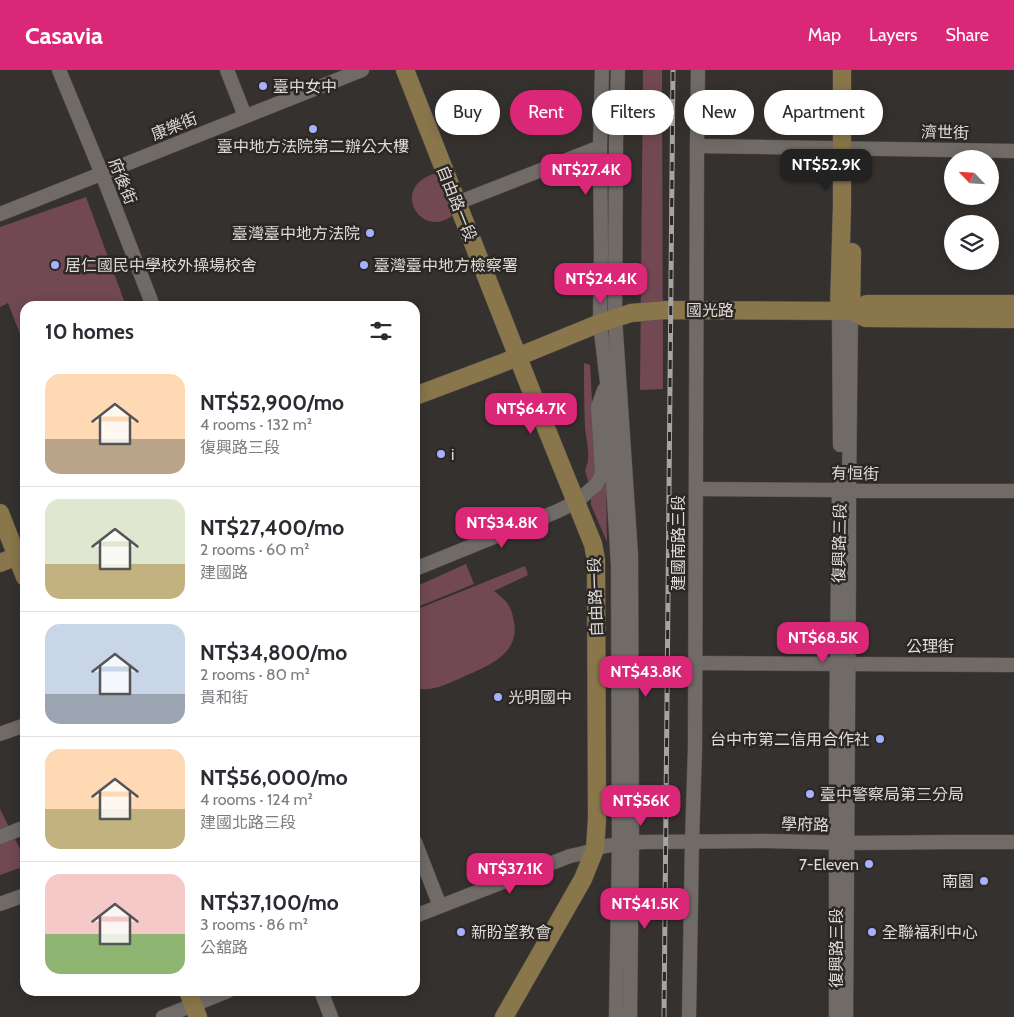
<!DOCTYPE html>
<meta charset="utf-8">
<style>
body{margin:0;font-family:Cabin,"Noto Sans TC",sans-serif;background:#f2f2f3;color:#2b2b33;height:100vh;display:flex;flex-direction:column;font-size:19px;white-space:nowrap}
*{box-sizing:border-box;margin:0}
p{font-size:16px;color:#7c7c81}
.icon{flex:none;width:28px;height:28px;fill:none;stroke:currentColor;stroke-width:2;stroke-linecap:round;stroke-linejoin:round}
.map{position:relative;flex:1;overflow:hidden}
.side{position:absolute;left:20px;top:231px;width:400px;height:695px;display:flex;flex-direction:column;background:#fff;border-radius:15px;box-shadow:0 2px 12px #0003}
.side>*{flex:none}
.banner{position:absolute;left:435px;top:20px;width:475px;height:45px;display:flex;gap:10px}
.needle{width:32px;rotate:295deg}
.fabs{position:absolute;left:944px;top:80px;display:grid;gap:10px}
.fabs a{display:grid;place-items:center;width:55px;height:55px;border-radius:50%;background:#fff;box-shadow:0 2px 12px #0003;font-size:25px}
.price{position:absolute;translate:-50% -42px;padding:0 11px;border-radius:10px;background:#db2777;color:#fff;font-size:16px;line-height:32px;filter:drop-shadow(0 1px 2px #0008)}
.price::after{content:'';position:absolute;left:50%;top:30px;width:15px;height:11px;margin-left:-8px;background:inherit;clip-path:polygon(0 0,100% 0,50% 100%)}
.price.on{background:#222;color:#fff}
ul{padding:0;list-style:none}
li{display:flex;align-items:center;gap:15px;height:125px;padding:0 25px}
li+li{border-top:1px solid #e1e1e2}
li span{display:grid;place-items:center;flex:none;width:140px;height:100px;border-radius:15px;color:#555}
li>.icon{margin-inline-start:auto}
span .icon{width:60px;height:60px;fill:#fffc;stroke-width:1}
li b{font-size:21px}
h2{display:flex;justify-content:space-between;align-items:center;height:60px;padding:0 25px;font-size:21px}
.tag{padding:0 18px;border-radius:22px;background:#fff;box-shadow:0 2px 12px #0003;font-size:18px;line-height:45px}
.tag.on{background:#db2777;color:#fff}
header{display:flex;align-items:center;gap:30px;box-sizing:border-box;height:70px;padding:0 25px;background:#db2777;color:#fff}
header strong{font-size:24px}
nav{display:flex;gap:28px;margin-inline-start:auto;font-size:18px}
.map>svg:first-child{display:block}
.green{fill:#724953}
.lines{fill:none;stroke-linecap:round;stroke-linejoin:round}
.minor-casing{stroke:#534f4d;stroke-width:15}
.major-casing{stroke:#534f4d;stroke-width:19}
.minor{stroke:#706b67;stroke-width:14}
.major{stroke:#89764a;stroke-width:18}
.rail-casing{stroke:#a7a4a1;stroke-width:5}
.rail{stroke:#2b2724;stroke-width:3;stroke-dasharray:9;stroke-linecap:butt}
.poi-dot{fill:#a6b1fc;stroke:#2b2724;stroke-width:2}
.labels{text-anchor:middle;stroke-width:5;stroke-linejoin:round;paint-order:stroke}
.poi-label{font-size:16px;fill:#dedbd9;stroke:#2b2724;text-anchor:start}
.street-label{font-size:16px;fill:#dedbd9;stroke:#2b2724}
</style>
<header>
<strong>Casavia</strong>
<nav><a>Map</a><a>Layers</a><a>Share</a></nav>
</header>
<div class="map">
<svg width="1014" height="947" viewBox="0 0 1014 947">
<rect width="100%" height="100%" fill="#35312e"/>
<g class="green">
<path d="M643 0H662L663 319 640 320Z"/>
<path d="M437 103 452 146C419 170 389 115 437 103Z"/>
<path d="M86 127 126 236H25V277L8 233 0 237V157Z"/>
<path d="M584 293 590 295 596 402 589 414 585 400C592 387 586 371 585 357 584 335 584 314 584 293Z"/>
<path d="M606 413 607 472 591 435V425Z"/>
<path d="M466 494 474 514 415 538V517Z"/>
<path d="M525 496 528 505 494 521C507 531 511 535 514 552 520 584 488 596 463 607 449 613 431 623 415 618V540Z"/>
<path d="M0 739 25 789V796L0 805Z"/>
</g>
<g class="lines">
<defs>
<g id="minor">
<path d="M59 0 102 104 153 236"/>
<path d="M227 0 245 46"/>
<path d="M602 0 600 77 601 181 600 253 607 312 618 495 619 774 616 947"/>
<path d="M618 0 616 71 615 248 631 485 632 772 630 947"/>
<path d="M697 76 1014 81"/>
<path d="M457 133 600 77"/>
<path d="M0 144 362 0"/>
<path d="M839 241 840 375"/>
<path d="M696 419 839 420 849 421H1014"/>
<path d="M415 499 558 441 576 432 583 426 596 415 602 404 598 337 604 320"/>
<path d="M695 593 1014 595"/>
<path d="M0 664 25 655"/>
<path d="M0 767 20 759"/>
<path d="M415 772 440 836"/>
<path d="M0 834 25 825"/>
<path d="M415 846 570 786 584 783 605 776 643 772 767 771 848 773 953 772H1014"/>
<path d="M321 921 331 947"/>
<path d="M163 947 228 921"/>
<path d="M689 947 692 772 695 678 697 76 698 0"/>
<path d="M836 947V681L839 417"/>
<path d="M846 947 849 496V421L851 241"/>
</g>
<g id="major">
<path d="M405 0 534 328 576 432 593 474 596 490 597 749 595 779 583 809 504 947"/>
<path d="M839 241 842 136V0"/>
<path d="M851 241 852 182"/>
<path d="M851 241 866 248 1014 249"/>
<path d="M415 326 500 294 600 253 631 243 666 240 851 241 867 234H1014"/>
<path d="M0 443 25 507"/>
<path d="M0 493 25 483"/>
<path d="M188 921 198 947"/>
</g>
</defs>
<use href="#minor" class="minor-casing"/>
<use href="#major" class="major-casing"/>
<use href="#minor" class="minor"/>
<use href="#major" class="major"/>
<defs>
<path id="rail" d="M664 947 673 0"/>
</defs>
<use href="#rail" class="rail-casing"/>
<use href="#rail" class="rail"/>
</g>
<g class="poi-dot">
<circle cx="263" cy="16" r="5"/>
<circle cx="313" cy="59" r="5"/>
<circle cx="370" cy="163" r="5"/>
<circle cx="55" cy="195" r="5"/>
<circle cx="364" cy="195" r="5"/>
<circle cx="441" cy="384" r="5"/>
<circle cx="498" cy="627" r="5"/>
<circle cx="880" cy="669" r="5"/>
<circle cx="810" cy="724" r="5"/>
<circle cx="869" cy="794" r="5"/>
<circle cx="984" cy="811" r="5"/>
<circle cx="461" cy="862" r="5"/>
<circle cx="872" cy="862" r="5"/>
</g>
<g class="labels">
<g class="poi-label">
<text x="273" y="22">臺中女中</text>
<text x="313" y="82" text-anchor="middle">臺中地方法院第二辦公大樓</text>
<text x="360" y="169" text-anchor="end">臺灣臺中地方法院</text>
<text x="65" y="201">居仁國民中學校外操場校舍</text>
<text x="374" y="201">臺灣臺中地方檢察署</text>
<text x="451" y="390">i</text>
<text x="508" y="633">光明國中</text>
<text x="870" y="675" text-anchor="end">台中市第二信用合作社</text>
<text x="820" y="730">臺中警察局第三分局</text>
<text x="859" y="800" text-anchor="end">7-Eleven</text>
<text x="974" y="817" text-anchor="end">南園</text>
<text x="471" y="868">新盼望教會</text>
<text x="882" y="868">全聯福利中心</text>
</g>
<g class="street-label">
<text transform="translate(174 56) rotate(-22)" y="6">康樂街</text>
<text transform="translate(945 62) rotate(1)" y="6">濟世街</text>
<text transform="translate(123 111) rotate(68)" y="6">府後街</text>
<text transform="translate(457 133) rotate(68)" y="6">自由路一段</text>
<text x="710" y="246">國光路</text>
<text transform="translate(855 403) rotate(1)" y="6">有恒街</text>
<text transform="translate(678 473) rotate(-90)" y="6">建國南路三段</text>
<text transform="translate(839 473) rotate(-89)" y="6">復興路三段</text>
<text transform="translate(595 527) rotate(-92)" y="6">自由路一段</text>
<text x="930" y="582">公理街</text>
<text transform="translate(805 754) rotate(1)" y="6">學府路</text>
<text transform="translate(836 878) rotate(-90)" y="6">復興路三段</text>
</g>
</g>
</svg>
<div class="fabs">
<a><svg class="needle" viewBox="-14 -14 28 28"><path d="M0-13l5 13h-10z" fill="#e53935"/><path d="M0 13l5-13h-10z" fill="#7c7c81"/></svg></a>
<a><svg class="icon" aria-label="layers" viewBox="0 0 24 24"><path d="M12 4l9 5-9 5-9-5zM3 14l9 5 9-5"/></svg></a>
</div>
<b class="price on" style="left:826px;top:121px">NT$52.9K</b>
<b class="price" style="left:586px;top:126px">NT$27.4K</b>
<b class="price" style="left:601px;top:235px">NT$24.4K</b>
<b class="price" style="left:531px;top:365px">NT$64.7K</b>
<b class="price" style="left:502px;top:479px">NT$34.8K</b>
<b class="price" style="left:823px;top:594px">NT$68.5K</b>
<b class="price" style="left:646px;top:628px">NT$43.8K</b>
<b class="price" style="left:641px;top:757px">NT$56K</b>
<b class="price" style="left:510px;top:825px">NT$37.1K</b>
<b class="price" style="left:645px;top:860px">NT$41.5K</b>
<div class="banner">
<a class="tag">Buy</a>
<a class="tag on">Rent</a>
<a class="tag">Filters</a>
<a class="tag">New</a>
<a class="tag">Apartment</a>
</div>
<section class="side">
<h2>10 homes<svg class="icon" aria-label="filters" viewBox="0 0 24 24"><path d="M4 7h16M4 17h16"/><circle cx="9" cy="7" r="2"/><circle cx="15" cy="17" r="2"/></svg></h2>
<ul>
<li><span style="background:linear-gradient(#ffd9b3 65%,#b9a48a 0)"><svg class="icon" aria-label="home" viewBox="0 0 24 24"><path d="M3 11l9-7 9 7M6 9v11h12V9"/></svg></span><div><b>NT$52,900/mo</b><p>4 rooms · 132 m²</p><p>復興路三段</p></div></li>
<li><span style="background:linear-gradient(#dfe7d0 65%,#c2b280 0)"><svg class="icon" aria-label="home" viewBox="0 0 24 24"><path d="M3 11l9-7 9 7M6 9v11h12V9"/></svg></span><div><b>NT$27,400/mo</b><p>2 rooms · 60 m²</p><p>建國路</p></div></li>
<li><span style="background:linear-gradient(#c9d6e8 70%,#9aa5b1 0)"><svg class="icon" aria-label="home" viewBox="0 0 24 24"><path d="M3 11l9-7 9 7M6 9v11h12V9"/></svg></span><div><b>NT$34,800/mo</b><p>2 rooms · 80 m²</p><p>貴和街</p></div></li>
<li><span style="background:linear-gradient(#ffd9b3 60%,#c2b280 0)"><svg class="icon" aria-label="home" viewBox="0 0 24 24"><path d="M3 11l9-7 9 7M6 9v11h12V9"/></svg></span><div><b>NT$56,000/mo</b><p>4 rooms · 124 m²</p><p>建國北路三段</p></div></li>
<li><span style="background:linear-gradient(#f6c9c9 60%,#8fb573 0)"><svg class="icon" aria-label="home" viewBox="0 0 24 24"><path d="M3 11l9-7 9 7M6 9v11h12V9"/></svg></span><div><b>NT$37,100/mo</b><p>3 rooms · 86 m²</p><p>公舘路</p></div></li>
</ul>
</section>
</div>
